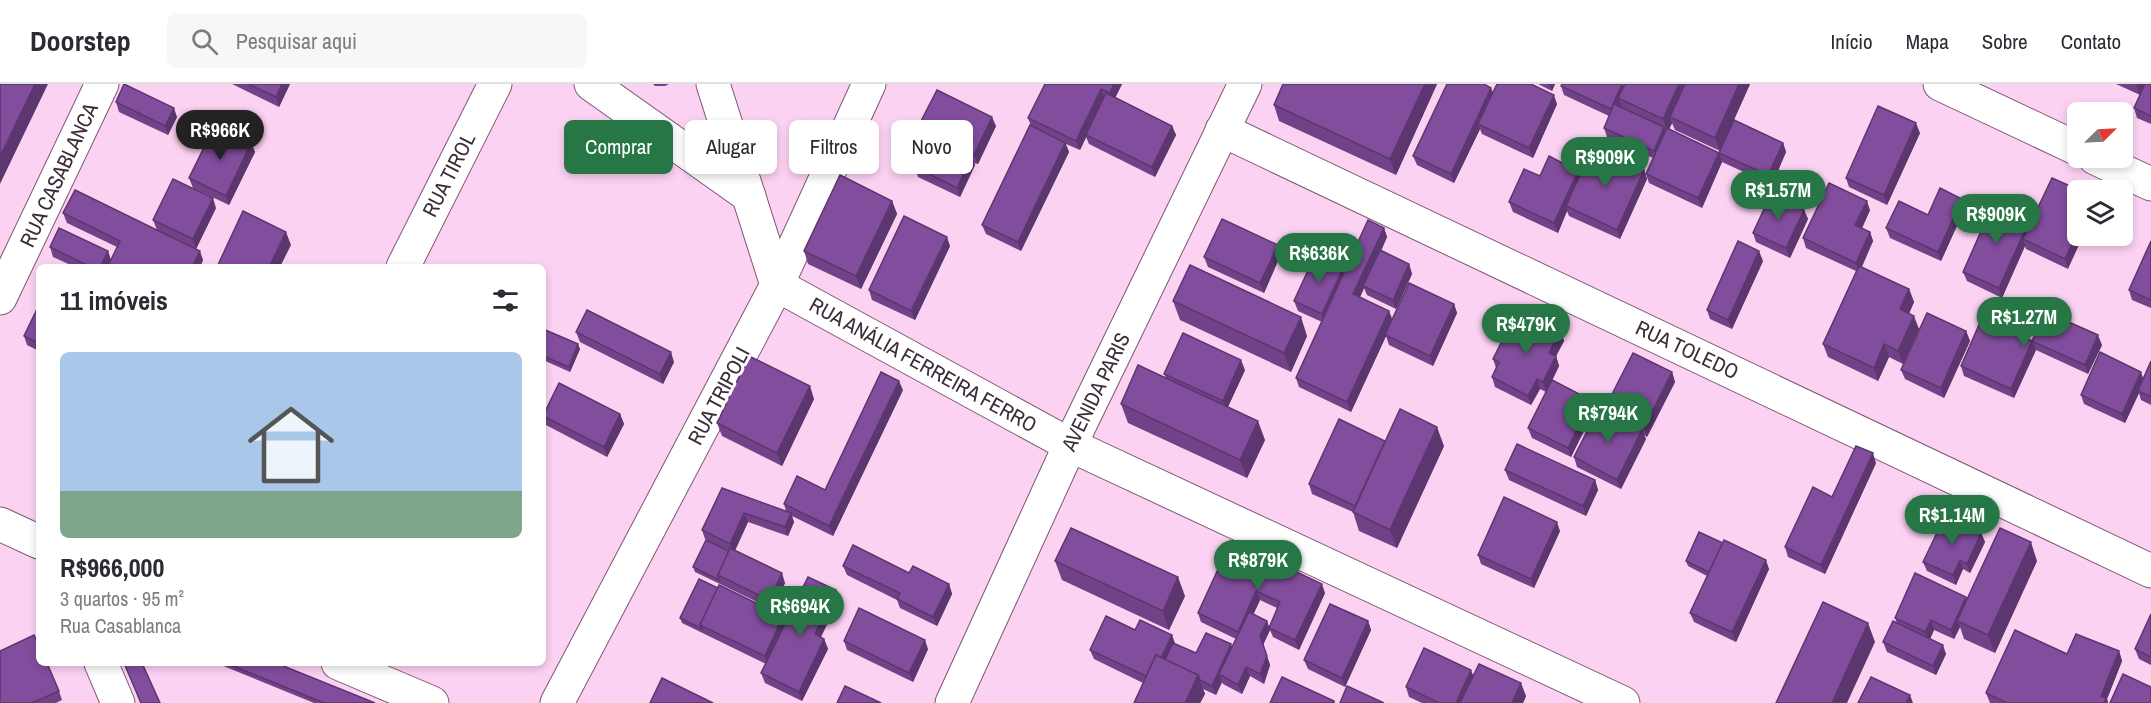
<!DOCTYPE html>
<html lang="pt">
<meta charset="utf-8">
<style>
body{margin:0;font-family:"Archivo Narrow",sans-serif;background:#f7f7f7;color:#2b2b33;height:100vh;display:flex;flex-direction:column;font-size:22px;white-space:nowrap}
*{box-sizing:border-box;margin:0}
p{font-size:20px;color:#7c7c81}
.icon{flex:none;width:33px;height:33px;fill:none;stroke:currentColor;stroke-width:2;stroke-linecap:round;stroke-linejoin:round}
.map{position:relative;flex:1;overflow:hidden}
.side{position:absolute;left:36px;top:180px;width:510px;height:402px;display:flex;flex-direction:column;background:#fff;border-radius:9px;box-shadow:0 3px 9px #0003}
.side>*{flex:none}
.hud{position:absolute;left:564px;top:36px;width:570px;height:54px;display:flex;gap:12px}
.needle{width:39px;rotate:66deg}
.tools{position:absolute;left:2067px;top:18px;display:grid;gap:12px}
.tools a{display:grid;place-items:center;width:66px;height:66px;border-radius:9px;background:#fff;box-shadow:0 3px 9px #0003;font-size:30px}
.price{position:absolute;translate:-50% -51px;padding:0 14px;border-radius:21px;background:#267646;color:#fff;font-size:20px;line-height:39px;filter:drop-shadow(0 2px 3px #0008)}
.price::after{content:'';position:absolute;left:50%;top:36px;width:18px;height:14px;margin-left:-9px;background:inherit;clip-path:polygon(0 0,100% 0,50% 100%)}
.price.selected{background:#222;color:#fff}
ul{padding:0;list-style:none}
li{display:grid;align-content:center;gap:12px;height:318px;padding:0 24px}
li+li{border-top:2px solid #e1e1e2}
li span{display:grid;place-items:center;height:186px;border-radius:9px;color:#555}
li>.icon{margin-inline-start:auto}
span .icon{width:108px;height:108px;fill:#fffc;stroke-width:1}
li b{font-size:26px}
h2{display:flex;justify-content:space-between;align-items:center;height:72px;padding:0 24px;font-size:26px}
.chip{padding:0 21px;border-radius:9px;background:#fff;box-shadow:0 3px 9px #0003;font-size:21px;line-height:54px}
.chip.selected{background:#267646;color:#fff}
header{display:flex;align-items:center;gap:36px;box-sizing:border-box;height:84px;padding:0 30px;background:#fff;border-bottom:2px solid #e1e1e2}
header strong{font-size:28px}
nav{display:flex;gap:33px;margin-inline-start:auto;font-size:21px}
.search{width:420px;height:54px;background:#f7f7f7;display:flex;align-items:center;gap:15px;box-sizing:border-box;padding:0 21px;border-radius:9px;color:#7c7c81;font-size:22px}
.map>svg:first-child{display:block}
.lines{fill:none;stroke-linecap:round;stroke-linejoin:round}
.minor-casing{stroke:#7b5774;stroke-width:35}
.minor{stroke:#fff;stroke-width:33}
.wall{fill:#714287;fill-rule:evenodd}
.shaded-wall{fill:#5c366e}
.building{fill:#834d9d;stroke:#5c366e;stroke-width:1.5}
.labels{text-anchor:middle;stroke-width:6;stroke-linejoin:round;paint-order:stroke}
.street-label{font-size:21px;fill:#3c2c39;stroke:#fff}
</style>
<header>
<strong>Doorstep</strong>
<div class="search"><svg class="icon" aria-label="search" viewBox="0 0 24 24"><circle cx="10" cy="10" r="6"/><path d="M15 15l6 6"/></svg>Pesquisar aqui</div>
<nav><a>Início</a><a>Mapa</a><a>Sobre</a><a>Contato</a></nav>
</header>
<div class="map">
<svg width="2151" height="619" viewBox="0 0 2151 619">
<rect width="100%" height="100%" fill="#fcd2f3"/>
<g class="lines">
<defs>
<g id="minor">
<path d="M591 0 749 112"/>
<path d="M713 0 777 201 1070 361 1623 619"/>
<path d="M1940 0 2078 65"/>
<path d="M1222 46 2151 487"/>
<path d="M2095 74 2151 100"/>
<path d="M403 183 495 0"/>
<path d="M0 214 102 0"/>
<path d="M0 440 39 458"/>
<path d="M101 579 118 619"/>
<path d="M338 579 432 619"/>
<path d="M557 619 777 201 869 0"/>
<path d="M952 619 1070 361 1245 0"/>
</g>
</defs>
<use href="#minor" class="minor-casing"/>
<use href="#minor" class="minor"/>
</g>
<g class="wall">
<path d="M232 0H290L279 23Z"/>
<path d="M653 0H669L665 2H655Z"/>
<path d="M1045 0H1122L1115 14 1172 42 1176 51 1155 93 1089 60 1086 53 1080 66 1066 60 1069 68 1021 167 986 150 982 141 1031 42 1028 34Z"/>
<path d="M1283 0H1437L1396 91 1279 37 1274 21Z"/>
<path d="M1538 0H1555L1552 7Z"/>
<path d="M1750 0 1720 67 1675 46 1672 39 1669 45 1719 69 1783 59 1786 68 1772 101 1722 78 1702 124 1649 99 1646 90 1653 74 1607 53 1604 44 1609 32 1564 11 1561 2Z"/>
<path d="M2116 0H2145L2140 11Z"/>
<path d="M2151 0V40L2137 34 2134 24Z"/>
<path d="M1493 8 1557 20 1533 74 1482 50 1480 45 1454 99 1417 81 1413 72Z"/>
<path d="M116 18 177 33 168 51 119 28Z"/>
<path d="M996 42 978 80 974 79 975 81 960 113 918 93 915 83 928 56 922 53 918 43Z"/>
<path d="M1920 49 1887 121 1849 103 1846 94Z"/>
<path d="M251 59 255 68 229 121 193 104 189 94Z"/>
<path d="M1644 86 1647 95 1620 155 1569 132 1567 127 1558 149 1513 128 1509 118 1540 92 1580 91Z"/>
<path d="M2052 94 2068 185 2026 165 2025 162 2002 214 1967 197 1963 188 2030 135 2031 138Z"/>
<path d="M892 117 897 130 861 205 808 180 804 167Z"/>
<path d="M216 124 196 165 157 146 153 136Z"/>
<path d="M1965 124 1941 177 1890 154 1886 144Z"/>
<path d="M1804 126 1808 135 1790 174 1756 158 1753 149Z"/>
<path d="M1870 126 1862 144 1870 148 1873 157 1862 183 1909 205 1914 218 1909 230 1919 245 1903 280 1889 273 1878 297 1828 273 1823 260 1856 187 1806 164 1803 154Z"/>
<path d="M63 129 203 176 200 183H110L109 181 108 183H75L53 173 50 163 108 167 111 176 117 163 67 139Z"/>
<path d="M1384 144 1387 153 1381 167 1409 180 1412 190 1396 225 1367 211 1364 204 1360 213 1389 227 1392 236 1454 220 1457 229 1433 282 1389 261 1386 252 1351 328 1299 303 1296 294 1322 238 1298 227 1294 217 1345 186Z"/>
<path d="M2151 157V224L2132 216 2129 206Z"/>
<path d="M950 162 915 236 872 216 869 206Z"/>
<path d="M1281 170 1264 209 1208 183 1204 173Z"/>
<path d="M1763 177 1732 245 1710 235 1707 226Z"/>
<path d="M1173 217 1307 252 1291 288 1180 236Z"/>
<path d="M39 221V267L27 261 24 252Z"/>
<path d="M543 245 580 265 570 288 543 276Z"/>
<path d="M1560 247 1564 257 1556 272 1559 282 1552 297 1591 316 1595 325 1571 373 1532 354 1528 344 1546 308 1540 305 1531 321 1495 303 1492 293 1496 284 1493 275 1512 252Z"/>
<path d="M1966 247 1970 257 1944 314 1905 295 1901 286Z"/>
<path d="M576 248 674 278 663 300 580 258Z"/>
<path d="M2032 257 2102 261 2088 290 2036 266 2014 314 1964 292 1961 282Z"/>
<path d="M2151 277V321L2141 316 2139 309 2125 339 2084 320 2081 311 2143 294Z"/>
<path d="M1245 286 1228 323 1265 356 1247 394 1128 339 1121 320 1166 294 1164 290Z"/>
<path d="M1672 288 1675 298 1647 353 1644 351 1646 355 1621 405 1577 383 1574 373 1607 328 1605 324Z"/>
<path d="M903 306 833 452 792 432 794 438 788 452 748 438 735 466 785 499 772 525 695 488 693 483 729 467 705 455 702 446 722 404 786 427 784 420 825 406Z"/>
<path d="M814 315 782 382 722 352 717 339Z"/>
<path d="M543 330H620L624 340 607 373 546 341Z"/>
<path d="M1385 357 1444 362 1397 464 1359 447 1353 428 1312 410 1309 400Z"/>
<path d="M1876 379 1825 490 1788 473 1785 463Z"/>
<path d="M1505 386 1595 396 1598 406 1586 432 1509 396Z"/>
<path d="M1560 447 1534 504 1481 480 1478 471Z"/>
<path d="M1981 449 1985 458 1970 489 1963 485 1956 501 1927 487 1923 478Z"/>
<path d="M1231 457 1325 509 1299 566 1273 553 1270 546 1263 561 1270 581 1264 600 1250 592 1242 610 1223 600 1222 598 1216 611 1203 605 1205 610 1200 619H1134L1143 599 1094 575 1090 566 1135 546 1172 551 1175 560 1196 569 1232 563 1236 555 1201 538 1198 529ZM1260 516 1277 524 1269 543 1267 537 1253 531Z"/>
<path d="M1723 459 1769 485 1736 558 1694 538 1690 529 1707 492 1688 482 1686 477Z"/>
<path d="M1055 477 1185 512 1169 546 1062 496Z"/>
<path d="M2037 477 1995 569 1964 555 1960 543 1954 555 1934 546 1930 555 1946 570 1936 591 1887 568 1883 558 1897 539 1895 534 1966 513 1967 516Z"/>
<path d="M843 482 909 489 949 500 952 510 937 542 900 524 897 516 847 491Z"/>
<path d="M836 506 839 515 821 553 824 555 828 565 802 617 765 599 761 589 766 580 682 539 680 534 786 539Z"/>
<path d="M2151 530V581L2139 575 2135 565Z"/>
<path d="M1368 537 1371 546 1345 603 1308 585 1304 576Z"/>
<path d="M844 557 928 565 913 598 847 566Z"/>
<path d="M2119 567 2122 577 2107 615 2108 619H1990L1986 609 2067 570Z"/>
<path d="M216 579H276L375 619H314Z"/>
<path d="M1473 592 1526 612 1523 619H1422L1409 613 1406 603Z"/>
<path d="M59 607 62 616 56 619H0Z"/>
</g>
<g class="shaded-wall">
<path d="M35 0H48L0 100V73Z"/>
<path d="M282 0H290L279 23 276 13Z"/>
<path d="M1114 0H1122L1113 18 1110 9Z"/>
<path d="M1425 0H1437L1396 91 1390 75Z"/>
<path d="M1549 0H1555L1552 7Z"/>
<path d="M1622 0H1624L1618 14 1621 20 1614 34 1611 25Z"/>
<path d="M1679 0H1690L1670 33 1672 39 1668 48 1663 35Z"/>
<path d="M1739 0H1750L1720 67 1715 54Z"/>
<path d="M2136 0H2145L2140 11Z"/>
<path d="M1491 4 1495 13 1478 40 1480 45 1454 99 1451 90Z"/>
<path d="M1101 5 1105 14 1080 66 1076 57Z"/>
<path d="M1554 11 1557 20 1533 74 1529 64Z"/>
<path d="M174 24 177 33 168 51 165 42Z"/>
<path d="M992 33 996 42 978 80 974 71Z"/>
<path d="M1916 39 1920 49 1887 121 1884 111Z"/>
<path d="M1172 42 1176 51 1155 93 1152 83Z"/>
<path d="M1664 43 1668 53 1657 76 1654 67Z"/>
<path d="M251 59 255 68 229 121 226 112Z"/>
<path d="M1065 59 1069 68 1021 167 1018 158Z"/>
<path d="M1783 59 1786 68 1772 101 1768 91Z"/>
<path d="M1719 69 1722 78 1702 124 1698 114Z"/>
<path d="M972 72 975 81 960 113 957 104Z"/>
<path d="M1644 86 1647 95 1620 155 1617 146Z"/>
<path d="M1578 87 1581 96 1566 122 1567 127 1558 149 1554 139Z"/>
<path d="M213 114 216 124 196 165 193 155Z"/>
<path d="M1962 115 1965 124 1941 177 1938 168Z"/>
<path d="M892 117 897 130 861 205 856 192Z"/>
<path d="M1867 117 1870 126 1859 151 1855 141Z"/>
<path d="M1804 126 1808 135 1790 174 1786 164Z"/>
<path d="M2030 135 2033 144 2023 155 2025 162 2002 214 1999 204Z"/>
<path d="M1384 144 1387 153 1365 202H1363L1364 204 1357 220 1353 210Z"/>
<path d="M2078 147V152H2083L2068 185 2065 175Z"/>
<path d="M286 148 291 161 280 183H269Z"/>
<path d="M1870 148 1873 157 1859 188 1856 179Z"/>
<path d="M947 153 950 162 915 236 911 227Z"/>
<path d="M1278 161 1281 170 1264 209 1260 199Z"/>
<path d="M108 167 111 177 108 183H100Z"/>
<path d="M200 167 203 176 200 183H192Z"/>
<path d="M1759 167 1763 177 1732 245 1728 236Z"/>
<path d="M1409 180 1412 190 1396 225 1393 216Z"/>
<path d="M1344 182 1347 192 1325 239 1322 230Z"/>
<path d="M1909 205 1914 218 1905 238 1900 225Z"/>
<path d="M1454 220 1457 229 1433 282 1430 272Z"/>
<path d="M1389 227 1393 237 1351 328 1347 318Z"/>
<path d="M1914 232 1919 245 1903 280 1898 267Z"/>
<path d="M1301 233 1307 252 1291 288 1284 269Z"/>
<path d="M1560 247 1564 257 1553 278 1549 269Z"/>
<path d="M1966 247 1970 257 1944 314 1941 304Z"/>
<path d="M2098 251 2102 261 2088 290 2085 281Z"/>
<path d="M2032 257 2036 266 2014 314 2011 305Z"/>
<path d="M578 260 580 265 570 288 569 283Z"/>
<path d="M1884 260 1889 273 1878 297 1874 284Z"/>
<path d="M671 268 674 278 663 300 660 290Z"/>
<path d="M1556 272 1559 282 1546 308 1543 298Z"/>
<path d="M1241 276 1245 286 1226 327 1223 317Z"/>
<path d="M1672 288 1675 298 1647 353 1644 344Z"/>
<path d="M2141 288 2144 297 2138 307 2139 309 2125 339 2122 330Z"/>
<path d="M1537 295 1540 305 1531 321 1528 312Z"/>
<path d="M899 297 903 306 833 452 829 442Z"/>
<path d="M810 302 814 315 782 382 777 369Z"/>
<path d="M1591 316 1595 325 1571 373 1568 364Z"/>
<path d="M620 330 624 340 607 373 604 363Z"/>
<path d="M1258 337 1265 356 1247 394 1240 376Z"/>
<path d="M1437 343 1444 362 1397 464 1390 446Z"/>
<path d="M1642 346 1646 355 1621 405 1617 396Z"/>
<path d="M1873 369 1876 379 1825 490 1821 481Z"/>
<path d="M1595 396 1598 406 1586 432 1583 422Z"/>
<path d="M744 429 748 438 734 469 730 460Z"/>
<path d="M791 429 794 438 788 452 785 443Z"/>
<path d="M1557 438 1560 447 1534 504 1531 495Z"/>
<path d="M1981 449 1985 458 1970 489 1967 480Z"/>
<path d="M2031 458 2037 477 1995 569 1988 551Z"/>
<path d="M1766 476 1769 485 1736 558 1732 548Z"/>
<path d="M1960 476 1963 485 1956 501 1953 491Z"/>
<path d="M782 489 785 499 772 525 769 516Z"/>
<path d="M1178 493 1185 512 1169 546 1163 527Z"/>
<path d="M949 500 952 510 937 542 933 533Z"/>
<path d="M1322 500 1325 509 1299 566 1295 556Z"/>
<path d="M836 506 839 515 818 559 815 550Z"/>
<path d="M1256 507 1260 516 1241 557 1238 548Z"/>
<path d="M1966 513 1969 523 1957 537 1960 543 1954 555 1951 546Z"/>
<path d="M783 532 787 542 768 582 765 572Z"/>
<path d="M1931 536 1934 546 1929 557 1925 548Z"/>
<path d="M1267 537 1270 546 1263 561 1260 552Z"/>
<path d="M1368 537 1371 546 1345 603 1342 594Z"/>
<path d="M1868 539 1875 558 1847 619H1832Z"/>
<path d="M1172 551 1175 560 1152 595Z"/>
<path d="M824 555 828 565 802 617 799 608Z"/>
<path d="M925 556 928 565 913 598 909 589Z"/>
<path d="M1231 560 1235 570 1219 590 1222 598 1216 611 1212 602Z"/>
<path d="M1943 561 1946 570 1936 591 1933 582Z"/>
<path d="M2119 567 2122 577 2107 615 2108 619H2103L2101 612Z"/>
<path d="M1267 572 1270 581 1264 600 1260 590Z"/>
<path d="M1246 583 1250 592 1242 610 1238 601Z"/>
<path d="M1471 586 1475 596 1464 619H1456Z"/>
<path d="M1198 591 1205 610 1200 619H1185Z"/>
<path d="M1521 599 1526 612 1523 619H1512Z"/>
<path d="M1910 611 1913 619H1906Z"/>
</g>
<g class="building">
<path d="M0 0H35L0 73Z"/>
<path d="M124 0 174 24 165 42 116 18Z"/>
<path d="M248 0H282L276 13Z"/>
<path d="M1045 0H1114L1110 9 1101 5 1076 57 1028 34Z"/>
<path d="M1283 0H1425L1390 75 1274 21Z"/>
<path d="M1447 0H1484L1491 4 1451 90 1413 72Z"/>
<path d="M1497 0H1531L1554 11 1529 64 1478 40Z"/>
<path d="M1562 0H1622L1611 25 1561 2Z"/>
<path d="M1625 0H1679L1663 35 1618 14Z"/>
<path d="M1685 0H1739L1715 54 1670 33Z"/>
<path d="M2145 0H2151V32L2134 24Z"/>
<path d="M937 6 992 33 974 71 918 43Z"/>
<path d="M1106 9 1172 42 1152 83 1086 51Z"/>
<path d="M1614 20 1664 43 1654 67 1604 44Z"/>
<path d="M1878 22 1916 39 1884 111 1846 94Z"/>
<path d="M1734 36 1783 59 1768 91 1719 69 1698 114 1646 90 1667 44 1719 69Z"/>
<path d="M215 41 251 59 226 112 189 94Z"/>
<path d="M1030 41 1065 59 1018 158 982 141Z"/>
<path d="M930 51 972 72 957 104 915 83Z"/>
<path d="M1593 63 1644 86 1617 146 1566 122Z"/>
<path d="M1549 72 1578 87 1554 139 1509 118 1524 85 1540 92Z"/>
<path d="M840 91 892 117 856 192 804 167Z"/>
<path d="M2052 94 2079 106H2078V147L2065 175 2023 155Z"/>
<path d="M173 95 213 114 193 155 153 136Z"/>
<path d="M1829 99 1867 117 1855 141 1870 148 1856 179 1803 154Z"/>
<path d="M1940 104 1962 115 1938 168 1886 144 1899 117 1928 131Z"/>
<path d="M75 106 200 167 192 183H115L109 180 120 157 63 129Z"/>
<path d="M1771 110 1804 126 1786 164 1753 149Z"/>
<path d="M1994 118 2030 135 1999 204 1963 188Z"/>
<path d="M243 127 286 148 269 183H217Z"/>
<path d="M904 132 947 153 911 227 869 206Z"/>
<path d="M1222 135 1278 161 1260 199 1204 173Z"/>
<path d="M1368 136 1384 144 1353 210 1389 227 1347 318 1296 294Z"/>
<path d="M59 144 108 167 100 183H91L50 163Z"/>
<path d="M1738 157 1759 167 1728 236 1707 226Z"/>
<path d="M2151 157V216L2129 206Z"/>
<path d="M1380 166 1409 180 1393 216 1363 202Z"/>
<path d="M1316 169 1344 182 1322 230 1294 217Z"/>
<path d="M1190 181 1301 233 1284 269 1173 217Z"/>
<path d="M1859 182 1909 205 1900 225 1914 232 1898 267 1884 260 1874 284 1823 260Z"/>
<path d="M1409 199 1454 220 1430 272 1385 251Z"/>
<path d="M39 221V259L24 252Z"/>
<path d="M587 226 671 268 660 290 576 248Z"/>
<path d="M1524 228 1560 247 1549 269 1556 272 1543 298 1537 295 1528 312 1492 293 1499 278 1493 275 1506 249 1512 252Z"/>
<path d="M2046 228 2098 251 2085 281 2032 257 2011 305 1961 282 1982 234 2032 257Z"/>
<path d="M1927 229 1966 247 1941 304 1901 286Z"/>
<path d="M543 245 578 260 569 283 543 272Z"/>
<path d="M1183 249 1241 276 1223 317 1164 290Z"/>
<path d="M2100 268 2141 288 2122 330 2081 311Z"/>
<path d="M1633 269 1672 288 1644 344 1605 324Z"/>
<path d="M749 272 810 302 777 369 717 339Z"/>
<path d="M2151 277V313L2138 307Z"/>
<path d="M1138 281 1258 337 1240 376 1121 320Z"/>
<path d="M881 288 899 297 829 442 784 420 797 392 825 406Z"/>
<path d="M1552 296 1591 316 1568 364 1528 344Z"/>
<path d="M559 299 620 330 604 363 543 332Z"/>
<path d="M1599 324 1642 346 1617 396 1574 373Z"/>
<path d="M1400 325 1437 343 1390 446 1353 428Z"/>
<path d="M1339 335 1385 357 1355 422 1309 400Z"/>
<path d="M1517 360 1595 396 1583 422 1505 386Z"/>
<path d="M1856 362 1873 369 1821 481 1785 463 1813 403 1832 413Z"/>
<path d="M722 404 791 429 785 443 744 429 730 460 702 446Z"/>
<path d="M1504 413 1557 438 1531 495 1478 471Z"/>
<path d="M1945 432 1981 449 1967 480 1960 476 1953 491 1923 478Z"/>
<path d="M1071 444 1178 493 1163 527 1055 477Z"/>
<path d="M2000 444 2031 458 1988 551 1957 537Z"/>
<path d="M1699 448 1723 459 1709 488 1686 477Z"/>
<path d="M706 456 729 467 718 491 719 496 693 483Z"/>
<path d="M1724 456 1766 476 1732 548 1690 529Z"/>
<path d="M1231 457 1322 500 1295 556 1269 544 1280 518 1256 507 1238 548 1198 529Z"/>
<path d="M853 461 909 489 913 482 949 500 933 533 897 515 900 509 843 482Z"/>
<path d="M730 464 782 489 769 516 718 491Z"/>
<path d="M1915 489 1966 513 1951 546 1931 536 1925 548 1895 534Z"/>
<path d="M808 493 836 506 815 550 824 555 799 608 761 589Z"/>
<path d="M699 495 718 504 700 541 702 545 680 534Z"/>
<path d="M719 501 783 532 765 572 700 541Z"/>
<path d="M1823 518 1868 539 1832 619H1776Z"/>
<path d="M1330 520 1368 537 1342 594 1304 576Z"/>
<path d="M859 524 925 556 909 589 844 557Z"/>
<path d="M1249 528 1267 537 1260 552 1267 572 1260 590 1246 583 1238 601 1219 590Z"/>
<path d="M2151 530V573L2135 565Z"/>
<path d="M1106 532 1135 546 1140 536 1172 551 1161 574 1156 571 1146 592 1090 566Z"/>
<path d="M1893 537 1943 561 1933 582 1883 558Z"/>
<path d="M2015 546 2067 570 2076 550 2119 567 2101 612 2106 614 2104 619H2007L1986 609Z"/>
<path d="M1206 549 1231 560 1212 602 1200 596 1198 591 1165 576 1173 559 1196 569Z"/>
<path d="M34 551 39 562V579H47L59 607 32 619H0V567Z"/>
<path d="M1424 564 1471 586 1456 619H1439L1406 603Z"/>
<path d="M1156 571 1198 591 1185 619H1134Z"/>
<path d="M124 579H142L160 619H141Z"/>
<path d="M226 579H276L375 619H324Z"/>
<path d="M1479 580 1521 599 1512 619H1460Z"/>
<path d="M2123 590 2151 603V619H2110Z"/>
<path d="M1282 593 1334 617V619H1270Z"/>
<path d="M1871 593 1910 611 1906 619H1858Z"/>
<path d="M662 594 713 619H650Z"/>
<path d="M845 602 881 619H837Z"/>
<path d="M1347 602 1384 619H1340Z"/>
</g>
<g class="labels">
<g class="street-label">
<text transform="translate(59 91) rotate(-65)" y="7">RUA CASABLANCA</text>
<text transform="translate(449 91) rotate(-63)" y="7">RUA TIROL</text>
<text transform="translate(1687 266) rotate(25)" y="7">RUA TOLEDO</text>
<text transform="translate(923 281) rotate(29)" y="7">RUA ANÁLIA FERREIRA FERRO</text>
<text transform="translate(1096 308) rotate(-64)" y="7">AVENIDA PARIS</text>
<text transform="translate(719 312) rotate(-62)" y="7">RUA TRIPOLI</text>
</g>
</g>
</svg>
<div class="tools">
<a><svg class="needle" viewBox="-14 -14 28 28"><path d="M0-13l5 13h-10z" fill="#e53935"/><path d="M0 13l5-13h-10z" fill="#7c7c81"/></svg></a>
<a><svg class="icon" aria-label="layers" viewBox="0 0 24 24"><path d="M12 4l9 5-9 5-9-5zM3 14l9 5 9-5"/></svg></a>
</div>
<b class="price selected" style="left:220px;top:77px">R$966K</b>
<b class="price" style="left:1605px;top:104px">R$909K</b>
<b class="price" style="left:1778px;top:137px">R$1.57M</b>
<b class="price" style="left:1996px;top:161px">R$909K</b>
<b class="price" style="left:1319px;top:200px">R$636K</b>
<b class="price" style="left:2024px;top:264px">R$1.27M</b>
<b class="price" style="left:1526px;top:271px">R$479K</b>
<b class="price" style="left:1608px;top:360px">R$794K</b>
<b class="price" style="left:1952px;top:462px">R$1.14M</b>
<b class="price" style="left:1258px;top:507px">R$879K</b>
<b class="price" style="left:800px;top:553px">R$694K</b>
<div class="hud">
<a class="chip selected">Comprar</a>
<a class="chip">Alugar</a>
<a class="chip">Filtros</a>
<a class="chip">Novo</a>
</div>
<section class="side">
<h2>11 imóveis<svg class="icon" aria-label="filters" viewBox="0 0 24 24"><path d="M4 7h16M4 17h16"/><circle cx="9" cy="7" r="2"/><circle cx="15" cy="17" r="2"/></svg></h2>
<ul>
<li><span style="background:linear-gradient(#a9c7e8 75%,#7fa58c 0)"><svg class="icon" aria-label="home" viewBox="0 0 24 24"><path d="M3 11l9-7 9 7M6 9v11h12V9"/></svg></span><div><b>R$966,000</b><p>3 quartos · 95 m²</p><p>Rua Casablanca</p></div></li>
</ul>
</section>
</div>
